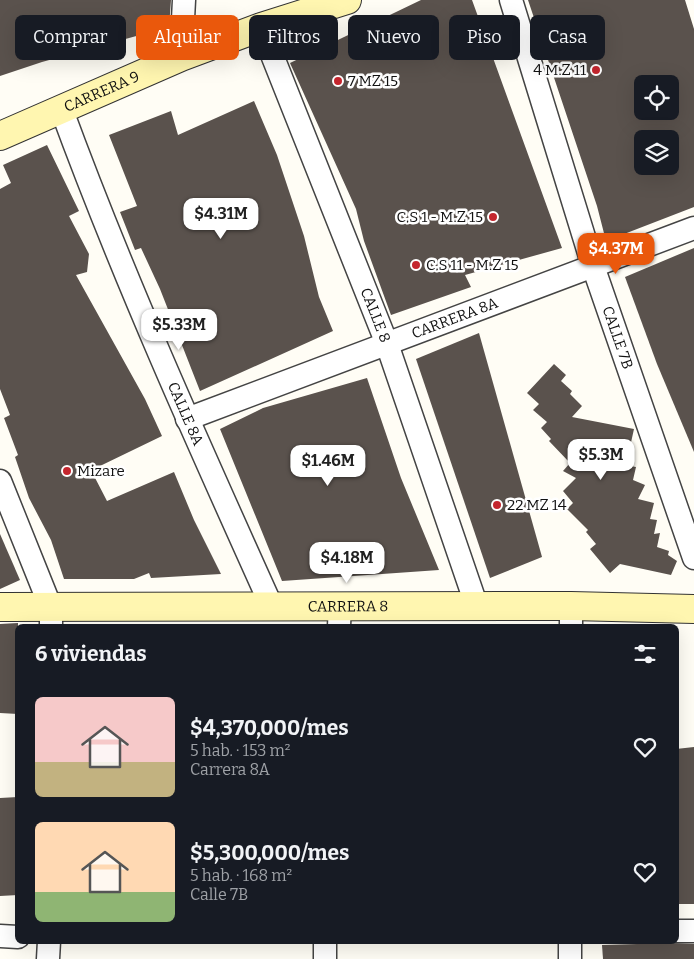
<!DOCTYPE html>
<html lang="es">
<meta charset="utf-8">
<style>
body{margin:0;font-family:Bitter,serif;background:#242831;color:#f1f3f6;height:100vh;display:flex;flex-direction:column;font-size:19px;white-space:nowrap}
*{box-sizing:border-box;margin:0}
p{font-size:16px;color:#9ea1a6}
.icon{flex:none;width:28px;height:28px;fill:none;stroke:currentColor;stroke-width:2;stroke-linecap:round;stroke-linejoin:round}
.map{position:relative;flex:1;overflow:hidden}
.panel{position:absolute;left:15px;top:624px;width:664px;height:320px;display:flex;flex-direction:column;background:#171b24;border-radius:8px;box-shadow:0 5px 20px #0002}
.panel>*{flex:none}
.banner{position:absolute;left:15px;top:15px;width:665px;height:45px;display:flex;gap:10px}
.tools{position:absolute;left:634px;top:75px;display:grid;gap:10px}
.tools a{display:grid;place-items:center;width:45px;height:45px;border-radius:8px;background:#171b24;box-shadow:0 5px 20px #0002;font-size:25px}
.price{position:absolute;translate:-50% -42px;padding:0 11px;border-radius:10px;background:#fff;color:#222;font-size:16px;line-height:32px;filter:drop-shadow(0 1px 2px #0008)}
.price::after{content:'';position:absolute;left:50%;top:30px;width:15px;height:11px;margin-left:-8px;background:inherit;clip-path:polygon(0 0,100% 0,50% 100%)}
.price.active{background:#ea580c;color:#fff}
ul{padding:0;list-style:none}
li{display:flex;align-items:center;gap:15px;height:125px;padding:0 20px}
li span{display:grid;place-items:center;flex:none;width:140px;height:100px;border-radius:8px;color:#555}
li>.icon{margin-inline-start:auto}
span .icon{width:60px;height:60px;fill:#fffc;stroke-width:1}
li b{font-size:21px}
h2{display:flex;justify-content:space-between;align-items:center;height:60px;padding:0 20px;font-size:21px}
.tag{padding:0 18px;border-radius:8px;background:#171b24;box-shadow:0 5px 20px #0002;font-size:18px;line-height:45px}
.tag.active{background:#ea580c;color:#fff}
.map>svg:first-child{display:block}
.building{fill:#5a524d;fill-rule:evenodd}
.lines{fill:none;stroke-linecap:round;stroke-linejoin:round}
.street-casing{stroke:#444;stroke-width:25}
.secondary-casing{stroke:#333;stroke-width:30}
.street{stroke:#fff;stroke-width:22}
.secondary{stroke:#fff6b0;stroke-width:28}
.poi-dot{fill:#c4262e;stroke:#fff;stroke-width:2}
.labels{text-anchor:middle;stroke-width:5;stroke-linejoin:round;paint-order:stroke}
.poi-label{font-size:15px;fill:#111;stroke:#fff;text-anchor:start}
.street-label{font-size:15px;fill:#111;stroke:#fff}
</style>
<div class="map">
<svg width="694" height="959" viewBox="0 0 694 959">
<rect width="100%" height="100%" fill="#fffdf5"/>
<g class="building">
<path d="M0 0H171L169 27 42 62 0 76Z"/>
<path d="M421 0H472L562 248 465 275 471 287 391 315 364 241 356 209 290 63Z"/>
<path d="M528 0H685L694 29V207L606 241 597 206ZM642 84H670V111H642ZM642 139H670V166H642Z"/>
<path d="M254 101 277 155 304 236 319 297 333 331 200 391 160 289 141 248 135 250 120 212 137 206 109 135 171 111 178 135Z"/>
<path d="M47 145 79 211 69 216 89 254 87 272 76 275 145 399 162 436 100 466 101 469 92 472 107 501 174 472 194 520 221 574 151 578 149 573 134 579H64L51 540 29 498 15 457 18 455 4 418 10 415 0 389V189L11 183 3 165Z"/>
<path d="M694 248V452L657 364 625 277Z"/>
<path d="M479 333 542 557 490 578 416 359Z"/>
<path d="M554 364 566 375 561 381 572 391 570 394 582 406 572 417 634 429 630 447 633 452 630 466 636 467 633 480 645 485 638 499 654 503 650 519 657 520 654 534 660 533 657 547 669 551 668 555 677 561 671 575 620 564 610 573 590 549 596 544 586 532 588 530 567 509 573 503 563 491 576 478 563 471 570 463 549 441 551 439 541 428 547 422 533 410 539 404 527 393Z"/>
<path d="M367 378 401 478 439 570 282 581 220 429 263 408Z"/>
<path d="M0 534 20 580 0 589Z"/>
<path d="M18 623V714L0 713V624Z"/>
<path d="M694 747V904H676V749Z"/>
<path d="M18 797V895L0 896V798Z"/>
<path d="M672 943 694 944V959H603L602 945Z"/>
</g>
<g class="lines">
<defs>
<g id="street">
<path id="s1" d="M511 0 593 266 694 558"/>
<path id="s2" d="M261 27 387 344 477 607"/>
<path d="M181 57 184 0"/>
<path id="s3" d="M61 108C123 277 197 441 271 605"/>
<path id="s4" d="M187 419 694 228"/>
<path d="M0 481 51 608V626"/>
<path d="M339 626 340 605"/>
<path d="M571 626V606"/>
<path d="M676 931H694"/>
<path d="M0 936 18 937"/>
<path d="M48 959 49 941"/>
<path d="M325 959V941"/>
<path d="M570 959V941"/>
</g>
<g id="secondary">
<path id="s5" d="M0 136 181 57 261 27 347 0"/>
<path id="s6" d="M0 607 571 606 694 609"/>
</g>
</defs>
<use href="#street" class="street-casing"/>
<use href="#secondary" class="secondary-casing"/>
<use href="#street" class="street"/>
<use href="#secondary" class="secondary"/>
</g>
<g class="poi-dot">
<circle cx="596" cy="70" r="5"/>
<circle cx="338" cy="81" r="5"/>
<circle cx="493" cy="217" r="5"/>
<circle cx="416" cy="265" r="5"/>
<circle cx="67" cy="471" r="5"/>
<circle cx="497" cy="505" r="5"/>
</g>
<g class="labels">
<g class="poi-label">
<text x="586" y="75" text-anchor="end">4 M.Z 11</text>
<text x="348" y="86">7 MZ 15</text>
<text x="483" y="222" text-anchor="end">C.S 1 - M.Z 15</text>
<text x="426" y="270">C.S 11 - M.Z 15</text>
<text x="77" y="476">Mizare</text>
<text x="507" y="510">22 MZ 14</text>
</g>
<g class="street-label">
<text dy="5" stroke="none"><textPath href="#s5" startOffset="111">CARRERA 9</textPath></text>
<text dy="5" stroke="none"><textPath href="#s2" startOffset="310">CALLE 8</textPath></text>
<text dy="5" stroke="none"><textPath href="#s4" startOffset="286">CARRERA 8A</textPath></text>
<text dy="5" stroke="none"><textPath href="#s1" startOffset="354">CALLE 7B</textPath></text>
<text dy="5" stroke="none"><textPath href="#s3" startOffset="330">CALLE 8A</textPath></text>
<text dy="5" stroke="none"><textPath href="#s6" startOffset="348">CARRERA 8</textPath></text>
</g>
</g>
</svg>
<div class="tools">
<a><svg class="icon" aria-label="locate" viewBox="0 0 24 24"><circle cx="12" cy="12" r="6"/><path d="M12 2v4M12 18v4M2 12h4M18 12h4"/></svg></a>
<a><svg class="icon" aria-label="layers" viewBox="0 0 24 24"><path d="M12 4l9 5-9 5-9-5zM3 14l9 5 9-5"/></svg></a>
</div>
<b class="price" style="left:221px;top:240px">$4.31M</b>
<b class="price active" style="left:616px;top:275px">$4.37M</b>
<b class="price" style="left:179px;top:351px">$5.33M</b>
<b class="price" style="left:601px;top:481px">$5.3M</b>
<b class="price" style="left:328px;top:487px">$1.46M</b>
<b class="price" style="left:347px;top:584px">$4.18M</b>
<div class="banner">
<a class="tag">Comprar</a>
<a class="tag active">Alquilar</a>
<a class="tag">Filtros</a>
<a class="tag">Nuevo</a>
<a class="tag">Piso</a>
<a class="tag">Casa</a>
</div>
<section class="panel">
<h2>6 viviendas<svg class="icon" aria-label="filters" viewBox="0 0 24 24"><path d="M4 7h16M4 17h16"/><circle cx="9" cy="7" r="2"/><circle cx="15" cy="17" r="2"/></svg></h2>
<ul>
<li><span style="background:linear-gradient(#f6c9c9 65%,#c2b280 0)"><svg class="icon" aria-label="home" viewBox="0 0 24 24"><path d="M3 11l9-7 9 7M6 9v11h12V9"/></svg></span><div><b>$4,370,000/mes</b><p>5 hab. · 153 m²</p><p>Carrera 8A</p></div><svg class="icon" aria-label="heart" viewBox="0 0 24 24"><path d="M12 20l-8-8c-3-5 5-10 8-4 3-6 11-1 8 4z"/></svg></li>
<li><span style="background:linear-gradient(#ffd9b3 70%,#8fb573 0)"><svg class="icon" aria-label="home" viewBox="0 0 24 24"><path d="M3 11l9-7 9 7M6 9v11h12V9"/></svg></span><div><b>$5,300,000/mes</b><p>5 hab. · 168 m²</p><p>Calle 7B</p></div><svg class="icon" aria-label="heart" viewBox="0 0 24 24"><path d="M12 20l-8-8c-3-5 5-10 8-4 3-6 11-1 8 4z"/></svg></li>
</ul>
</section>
</div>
